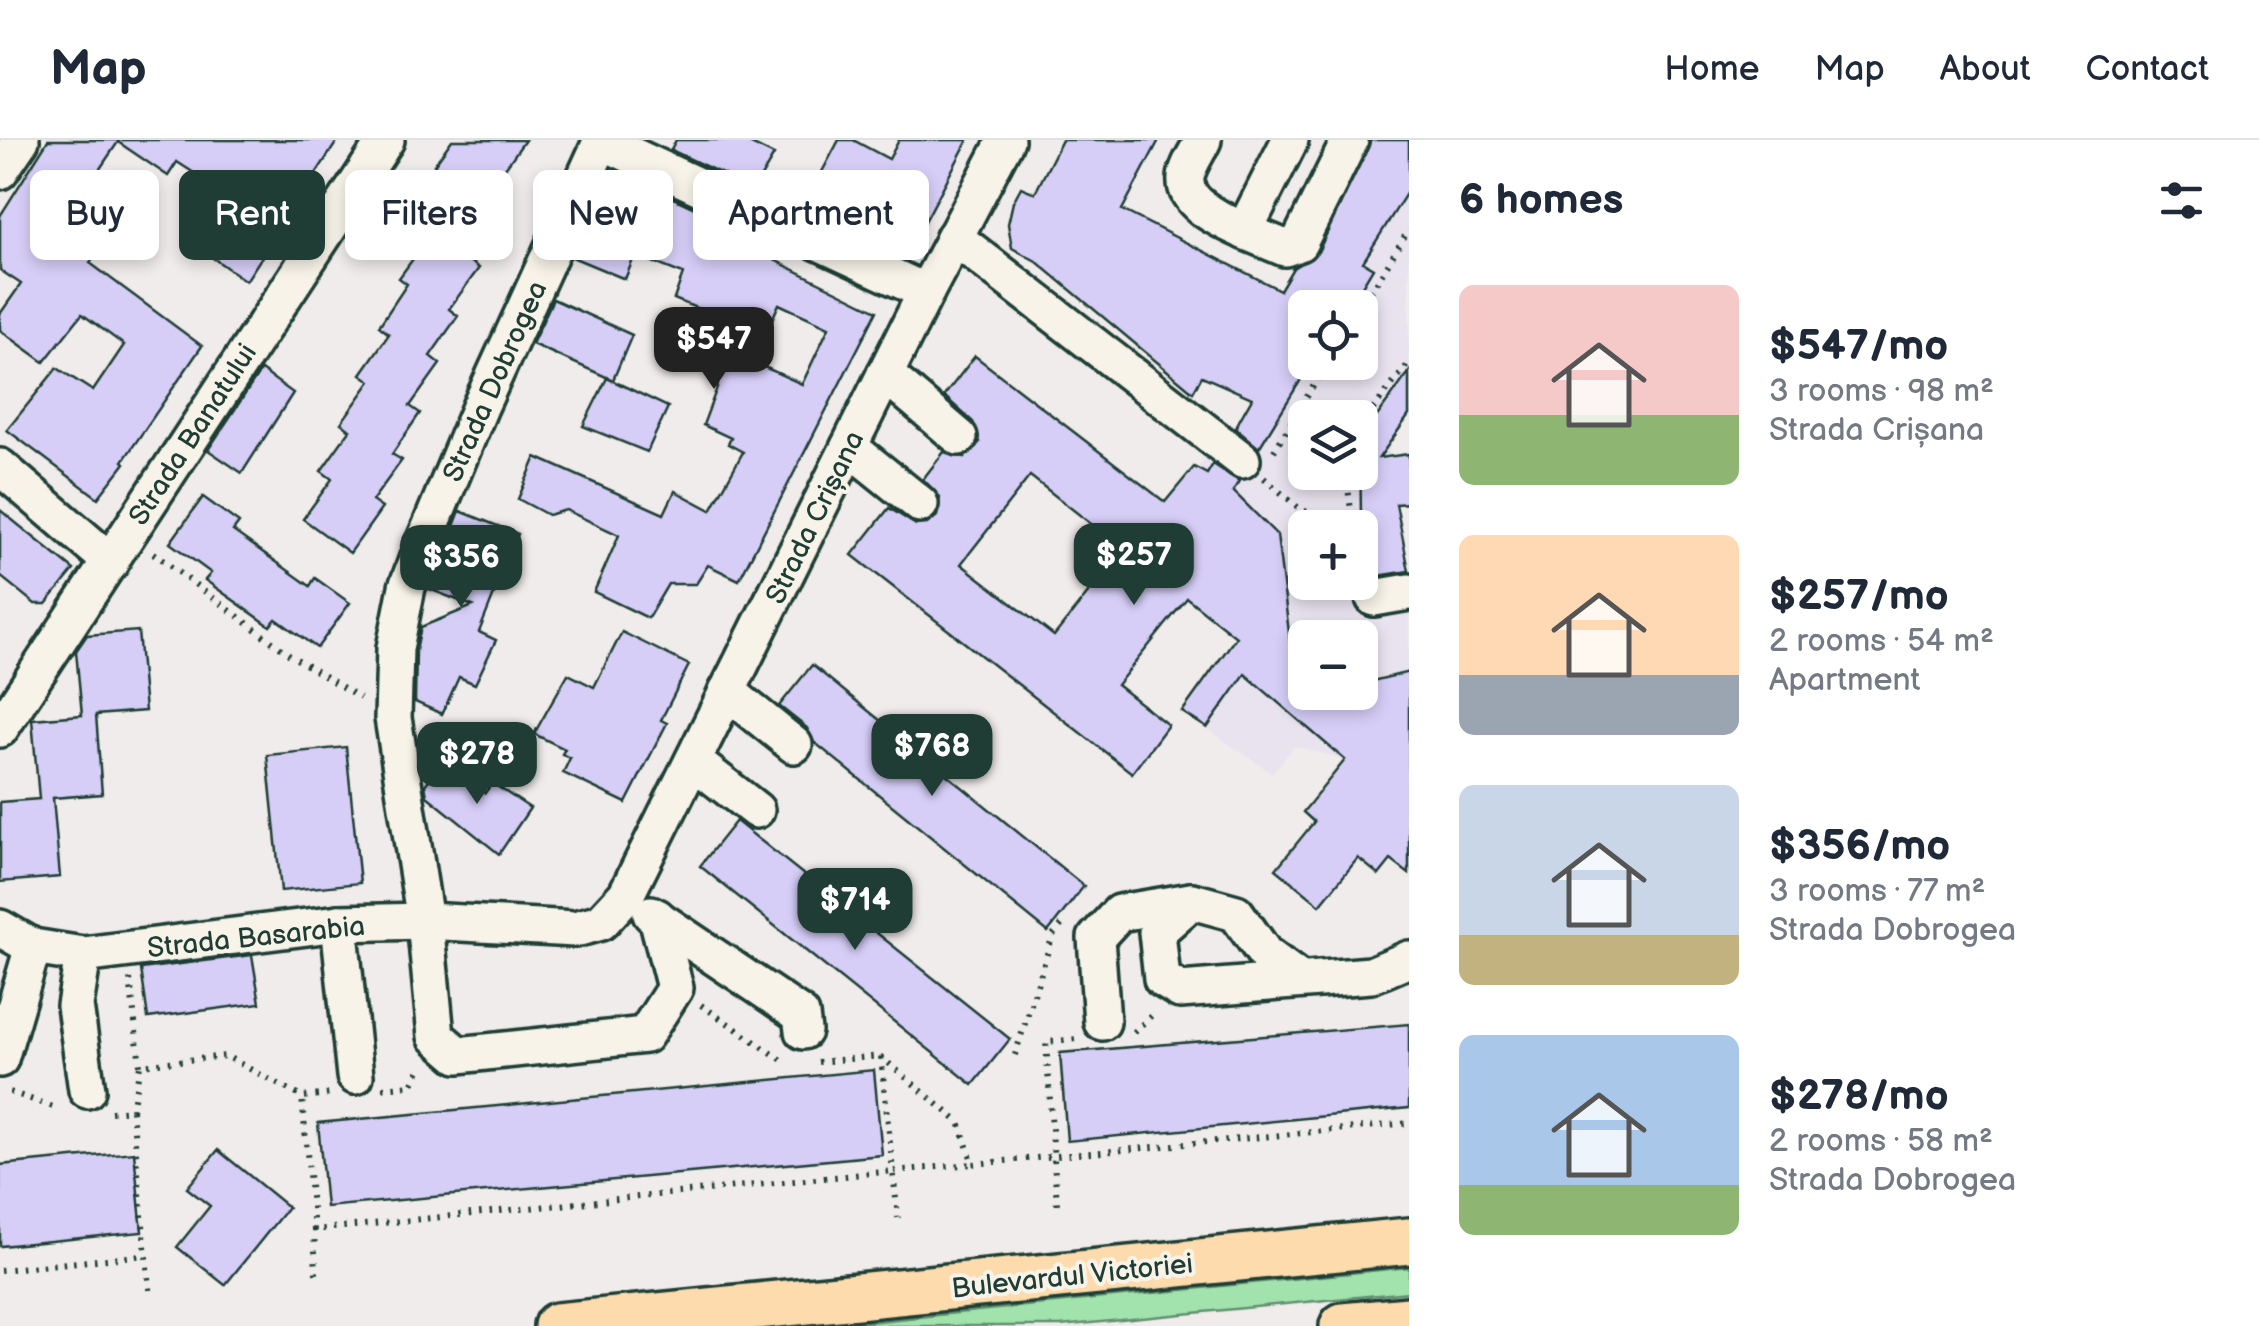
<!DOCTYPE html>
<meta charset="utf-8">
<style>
body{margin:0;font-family:"Balsamiq Sans",sans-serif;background:#f6f6f7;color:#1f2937;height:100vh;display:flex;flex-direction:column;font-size:38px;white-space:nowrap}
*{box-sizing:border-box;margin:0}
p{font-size:32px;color:#747a83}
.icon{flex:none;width:55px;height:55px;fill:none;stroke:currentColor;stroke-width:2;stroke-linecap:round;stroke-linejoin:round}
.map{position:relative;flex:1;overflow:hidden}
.drawer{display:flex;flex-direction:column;background:#fff;width:850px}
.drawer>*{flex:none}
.hud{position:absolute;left:30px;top:30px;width:950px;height:90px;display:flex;gap:20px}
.tools{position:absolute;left:1288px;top:150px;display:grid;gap:20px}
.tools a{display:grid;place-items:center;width:90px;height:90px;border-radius:15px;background:#fff;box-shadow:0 5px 15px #0003;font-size:50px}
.price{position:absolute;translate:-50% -85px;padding:0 22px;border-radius:20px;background:#1f3d34;color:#fff;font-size:32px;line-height:65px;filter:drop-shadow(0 2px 5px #0008)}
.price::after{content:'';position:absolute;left:50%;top:60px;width:30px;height:22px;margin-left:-15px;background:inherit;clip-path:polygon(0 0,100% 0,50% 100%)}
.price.active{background:#222;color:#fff}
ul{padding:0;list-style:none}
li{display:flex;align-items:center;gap:30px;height:250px;padding:0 50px}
li span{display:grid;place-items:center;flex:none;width:280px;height:200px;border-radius:15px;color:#555}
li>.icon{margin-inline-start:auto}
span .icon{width:120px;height:120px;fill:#fffc;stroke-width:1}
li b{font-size:42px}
h2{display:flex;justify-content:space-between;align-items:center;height:120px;padding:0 50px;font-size:42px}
.chip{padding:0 35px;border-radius:15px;background:#fff;box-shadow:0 5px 15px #0003;font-size:35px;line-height:90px}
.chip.active{background:#1f3d34;color:#fff}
header{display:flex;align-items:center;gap:60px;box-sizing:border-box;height:140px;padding:0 50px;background:#fff;border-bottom:2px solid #e0e1e3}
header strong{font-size:48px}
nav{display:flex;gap:55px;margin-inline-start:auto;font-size:35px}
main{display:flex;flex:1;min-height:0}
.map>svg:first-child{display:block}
.built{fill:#e8e3ef;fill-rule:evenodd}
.green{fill:#a2e3ad;stroke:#609070;stroke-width:2.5}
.building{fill:#d6cef7;stroke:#1f3d34;stroke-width:2.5;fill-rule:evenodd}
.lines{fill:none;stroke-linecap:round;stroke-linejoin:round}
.minor-casing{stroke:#1f3d34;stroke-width:42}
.major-casing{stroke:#1f3d34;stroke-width:52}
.path{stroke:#1f3d34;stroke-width:6;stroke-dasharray:2.5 8;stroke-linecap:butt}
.minor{stroke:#f7f3e8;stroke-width:35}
.major{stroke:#fedbac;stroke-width:45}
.labels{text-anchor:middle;stroke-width:8;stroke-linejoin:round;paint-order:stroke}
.street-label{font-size:28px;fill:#1f3d34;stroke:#f7f3e8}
</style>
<header>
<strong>Map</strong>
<nav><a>Home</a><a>Map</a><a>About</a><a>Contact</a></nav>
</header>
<main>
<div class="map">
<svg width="1409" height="1186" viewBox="0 0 1409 1186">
<rect width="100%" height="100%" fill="#f0eceb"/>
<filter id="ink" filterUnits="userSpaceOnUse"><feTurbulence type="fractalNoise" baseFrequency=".01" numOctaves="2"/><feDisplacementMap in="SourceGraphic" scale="20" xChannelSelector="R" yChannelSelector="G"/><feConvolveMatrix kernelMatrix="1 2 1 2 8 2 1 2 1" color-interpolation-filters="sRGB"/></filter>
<g filter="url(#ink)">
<path class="built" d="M1409 0V275L1388 306 1409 428V561L1345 620 1295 606 1272 633 1182 572 1255 471 1176 349 1230 295 1305 170V222H1360V168L1306 167ZM1305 278H1360V332H1305ZM1305 388H1360V442H1305ZM1305 498H1360V552H1305Z"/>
<path class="green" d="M1409 1127V1152L1060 1186H829Z"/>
<g class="building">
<path d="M48 0H338L246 141 200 109 236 60 177 22 168 36 118 2 89 45 100 52 90 67 116 84 90 123 202 206 123 321 125 323 98 358 7 290 57 228 93 251 124 205 82 174 44 222 0 190V174L21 144 0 130V76Z"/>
<path d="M452 0H525L483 59 500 71 466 119 479 128 449 169 458 176 430 216 440 224 410 266 420 273 392 314 402 320 372 361 382 368 350 413 303 379 332 339 321 331 350 290 341 283 371 241 361 234 389 194 379 186 407 144 399 138 429 97 414 86 450 36 434 25Z"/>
<path d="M676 0H743L774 15 754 49 671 10Z"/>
<path d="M839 0H853L889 19 899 0H968L905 119 833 83 835 78 806 62Z"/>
<path d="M1062 0H1159L1122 70 1280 150 1293 128 1318 112 1371 0H1409V49L1363 122 1373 128 1349 168H1305V233L1259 308 1235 288 1252 258 1202 236 1193 252 1036 121 1012 108 1008 84 1013 62 1021 47 1035 53Z"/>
<path d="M607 40 649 62 654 49 742 90 738 102 877 171 739 440 708 425 696 444H668L648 478 594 452 619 395 566 370 548 375 518 359 536 317 664 374 675 351 711 370 743 312 728 304 731 298 703 285 718 245 714 231 726 207 716 203 726 180 674 159 683 134 635 115 625 139 572 117ZM779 164 829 187 802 244 753 222Z"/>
<path d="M553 159 632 195 613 240 532 204Z"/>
<path d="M975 216 1165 362 1194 327 1207 334 1213 324 1239 341 1233 351 1277 395 1291 509 1305 506V552H1360V544L1409 532V734L1391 720 1379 735 1358 718 1320 765 1276 729 1314 682 1303 672 1345 620 1245 534 1207 588 1182 572 1236 497 1187 458 1117 545 1168 585 1132 633 852 415 889 368 916 385 927 384 937 376 940 357 923 339 944 312 965 317 980 302 973 282 944 256ZM1030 336 1123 409 1054 496 961 424Z"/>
<path d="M261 230 293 253 242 333 208 310Z"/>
<path d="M1409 232V275L1379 318 1409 314V363L1396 364 1409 431 1372 437 1361 378 1360 300Z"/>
<path d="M607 238 668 267 647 312 583 286Z"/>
<path d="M203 357 239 383 233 391 310 446 315 438 350 463 317 508 276 479 270 486 205 440 211 433 170 403Z"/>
<path d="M0 370 74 430 46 464H35L0 436Z"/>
<path d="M460 371 518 394 479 492 496 500 475 544 459 537 442 574 415 562 416 510 421 487 473 466 429 449Z"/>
<path d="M138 491 145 571 96 575 102 654 53 658 60 737 0 742V662L39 659 32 579 82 575 76 511 87 495Z"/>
<path d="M622 492 689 525 661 580 667 583 626 663 563 633 570 618 562 614 565 609 534 594 568 534 594 547Z"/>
<path d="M812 525 1084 746 1048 792 814 602 807 588 779 566Z"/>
<path d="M346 607 360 743 281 751 267 615Z"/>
<path d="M442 622 485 653 492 643 530 668 499 714 427 656 425 645Z"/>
<path d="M736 681 1010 899 973 945 700 726Z"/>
<path d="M252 815 260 863 148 878 141 829Z"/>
<path d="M1409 884V968L1067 1001 1060 913Z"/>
<path d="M874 930 882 1015 326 1067 318 983Z"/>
<path d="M218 1010 288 1067 225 1145 177 1107 210 1066 187 1048Z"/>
<path d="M134 1012 142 1092 0 1106V1025Z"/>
</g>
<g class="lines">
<defs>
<g id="minor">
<path d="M602 0 480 267 422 407 407 447 395 508 393 578 425 781 436 896 458 915 645 895 675 848 657 777"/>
<path d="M1203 0C1198 11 1187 26 1186 38 1183 65 1226 82 1244 91L1290 0"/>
<path d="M601 1 926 152"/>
<path d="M0 31 21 0"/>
<path d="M1244 91 1285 108 1299 103 1350 0"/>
<path d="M954 97 1242 320"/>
<path d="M885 234 959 297"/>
<path d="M849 307 920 364"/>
<path d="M0 327 111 422"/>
<path d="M1374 458 1409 452"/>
<path d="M727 551 794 605"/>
<path d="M0 589 386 0"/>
<path d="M693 621 756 670"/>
<path d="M651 774 801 875 803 891"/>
<path d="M339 783 355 936"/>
<path d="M0 788 33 807 83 815 339 783 425 781 575 789 601 782 626 755 926 152 1006 0"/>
<path d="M83 815 75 866 87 950"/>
<path d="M1299 839 1265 814 1236 773 1192 761 1157 792 1162 839 1180 850 1371 835 1409 819"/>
<path d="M1102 882 1096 798 1119 773 1191 761"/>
<path d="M0 919 33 807"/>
</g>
<g id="major">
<path d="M557 1186 1409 1101"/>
<path d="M1343 1186 1409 1180"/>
</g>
</defs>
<use href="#minor" class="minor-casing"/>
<use href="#major" class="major-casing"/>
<g class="path">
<path d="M1360 170 1409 89"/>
<path d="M1360 286 1409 223"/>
<path d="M1274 311 1328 222"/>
<path d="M1346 332 1353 386"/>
<path d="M1264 338 1301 370 1353 385"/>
<path d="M153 413 290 515 360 558"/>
<path d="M1360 413 1365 431"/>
<path d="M130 839 140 925 226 916 302 957"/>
<path d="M701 865 782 920"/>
<path d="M1134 892 1154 873"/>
<path d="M1015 915 1053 795 1065 781"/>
<path d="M881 917 893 1031 973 1024"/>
<path d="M818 922 880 916 959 982 973 1024 1409 983"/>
<path d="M383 948 412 945 422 924"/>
<path d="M10 952 59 969"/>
<path d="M132 970 140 925"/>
<path d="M111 972 132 970 150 1158"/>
<path d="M1057 1064 1046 902 1077 899"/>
<path d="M314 1090 302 957 331 954"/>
<path d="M0 1130 146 1115"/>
<path d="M316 1134 314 1090 893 1031 898 1078"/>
</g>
<use href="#minor" class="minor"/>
<use href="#major" class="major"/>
</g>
</g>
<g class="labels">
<g class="street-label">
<text transform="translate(494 241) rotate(-66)" y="10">Strada Dobrogea</text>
<text transform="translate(192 294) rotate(-57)" y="10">Strada Banatului</text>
<text transform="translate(814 377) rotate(-64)" y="10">Strada Crișana</text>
<text transform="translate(256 796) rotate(-6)" y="10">Strada Basarabia</text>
<text transform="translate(1072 1135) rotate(-6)" y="10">Bulevardul Victoriei</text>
</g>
</g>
</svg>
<div class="tools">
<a><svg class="icon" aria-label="locate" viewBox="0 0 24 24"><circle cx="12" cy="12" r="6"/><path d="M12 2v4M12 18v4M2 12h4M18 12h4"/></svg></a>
<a><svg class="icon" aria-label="layers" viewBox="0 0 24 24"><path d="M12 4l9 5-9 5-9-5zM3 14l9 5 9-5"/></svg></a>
<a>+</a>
<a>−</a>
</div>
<b class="price active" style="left:714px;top:252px">$547</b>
<b class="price" style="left:1134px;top:468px">$257</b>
<b class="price" style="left:461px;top:470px">$356</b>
<b class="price" style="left:932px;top:659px">$768</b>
<b class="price" style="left:477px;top:667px">$278</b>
<b class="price" style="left:855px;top:813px">$714</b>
<div class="hud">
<a class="chip">Buy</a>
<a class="chip active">Rent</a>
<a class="chip">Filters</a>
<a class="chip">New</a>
<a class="chip">Apartment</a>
</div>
</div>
<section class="drawer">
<h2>6 homes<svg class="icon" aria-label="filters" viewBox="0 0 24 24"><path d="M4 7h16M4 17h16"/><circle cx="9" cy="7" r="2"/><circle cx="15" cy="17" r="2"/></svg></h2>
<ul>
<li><span style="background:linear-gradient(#f6c9c9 65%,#8fb573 0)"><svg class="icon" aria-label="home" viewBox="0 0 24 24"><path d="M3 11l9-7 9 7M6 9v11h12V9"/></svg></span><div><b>$547/mo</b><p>3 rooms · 98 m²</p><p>Strada Crișana</p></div></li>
<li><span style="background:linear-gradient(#ffd9b3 70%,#9aa5b1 0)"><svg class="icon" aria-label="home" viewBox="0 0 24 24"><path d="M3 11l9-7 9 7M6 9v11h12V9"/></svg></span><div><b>$257/mo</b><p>2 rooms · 54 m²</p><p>Apartment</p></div></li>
<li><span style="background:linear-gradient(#c9d6e8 75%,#c2b280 0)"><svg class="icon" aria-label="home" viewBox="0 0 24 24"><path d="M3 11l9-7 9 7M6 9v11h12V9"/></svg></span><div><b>$356/mo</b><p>3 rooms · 77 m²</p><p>Strada Dobrogea</p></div></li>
<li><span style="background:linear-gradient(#a9c7e8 75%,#8fb573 0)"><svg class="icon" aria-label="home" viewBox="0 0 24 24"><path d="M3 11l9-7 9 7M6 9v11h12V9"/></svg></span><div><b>$278/mo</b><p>2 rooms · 58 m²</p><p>Strada Dobrogea</p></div></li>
</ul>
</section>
</main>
